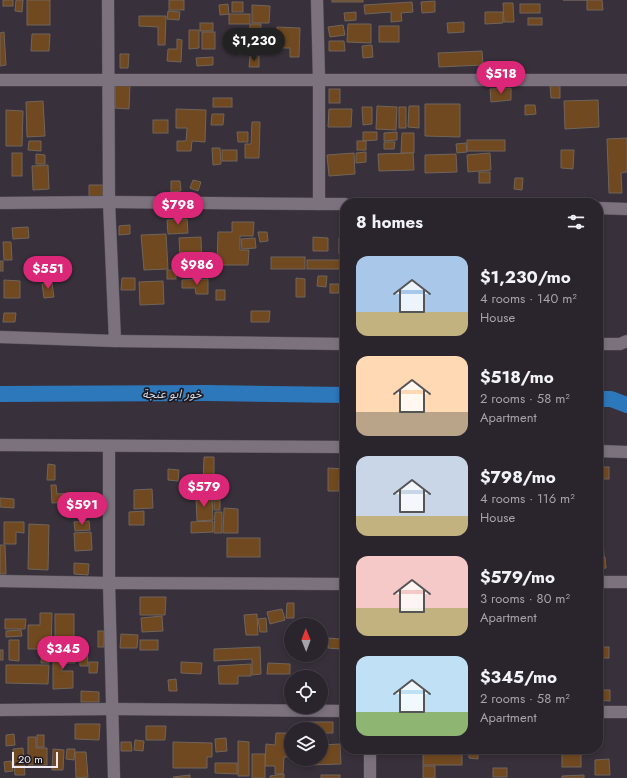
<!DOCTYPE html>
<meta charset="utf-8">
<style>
body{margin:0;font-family:Jost,"Noto Sans Arabic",sans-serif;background:#322c34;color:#f1f3f6;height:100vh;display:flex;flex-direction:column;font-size:15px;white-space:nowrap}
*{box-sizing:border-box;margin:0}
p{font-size:13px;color:#a5a4a9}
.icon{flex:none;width:22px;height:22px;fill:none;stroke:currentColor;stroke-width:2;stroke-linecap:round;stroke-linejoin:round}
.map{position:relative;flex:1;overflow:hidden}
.side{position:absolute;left:340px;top:198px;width:263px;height:556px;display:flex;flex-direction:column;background:#2a242c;border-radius:16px;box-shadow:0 2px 6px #0003,0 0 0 1px #464148}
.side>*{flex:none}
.needle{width:26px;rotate:359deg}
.buttons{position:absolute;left:284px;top:618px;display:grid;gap:8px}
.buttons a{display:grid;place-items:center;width:44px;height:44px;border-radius:50%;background:#2a242c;box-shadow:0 2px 6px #0003,0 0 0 1px #464148;font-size:20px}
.scale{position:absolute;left:12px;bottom:10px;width:46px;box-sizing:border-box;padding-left:4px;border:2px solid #efeaf1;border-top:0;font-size:11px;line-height:14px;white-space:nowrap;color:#efeaf1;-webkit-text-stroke:3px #1d191e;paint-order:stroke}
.price{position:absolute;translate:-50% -34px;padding:0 9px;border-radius:14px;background:#db2777;color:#fff;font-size:13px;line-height:26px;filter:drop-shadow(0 1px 2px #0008)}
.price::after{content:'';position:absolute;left:50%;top:24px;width:12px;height:9px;margin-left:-6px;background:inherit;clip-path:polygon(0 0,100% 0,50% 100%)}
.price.current{background:#222;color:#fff}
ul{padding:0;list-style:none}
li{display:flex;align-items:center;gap:12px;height:100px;padding:0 16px}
li span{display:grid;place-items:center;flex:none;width:112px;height:80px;border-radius:12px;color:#555}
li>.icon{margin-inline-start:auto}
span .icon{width:48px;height:48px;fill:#fffc;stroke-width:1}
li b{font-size:17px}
h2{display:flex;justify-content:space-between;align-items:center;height:48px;padding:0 16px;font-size:17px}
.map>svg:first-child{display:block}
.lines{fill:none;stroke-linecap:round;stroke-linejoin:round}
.canal{stroke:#2d77bb;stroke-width:16}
.building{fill:#704920;stroke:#70655b}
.minor-casing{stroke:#554f57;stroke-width:13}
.minor{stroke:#7c727e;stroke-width:12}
.labels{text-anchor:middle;stroke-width:3.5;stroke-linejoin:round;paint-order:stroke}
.water-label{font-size:12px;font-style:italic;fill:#c8d9ec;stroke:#1d191e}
</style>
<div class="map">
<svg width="627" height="778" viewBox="0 0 627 778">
<rect width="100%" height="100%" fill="#38303a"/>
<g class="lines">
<g class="canal">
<path d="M0 394 207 393 345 395"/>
<path d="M598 399H611L627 405"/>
</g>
</g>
<g class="building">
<rect x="3" y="0" width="10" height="6"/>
<path d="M16 0H23L22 12 15 11Z"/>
<rect x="27" y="0" width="23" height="25"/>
<rect x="169" y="0" width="15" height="10"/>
<rect x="332" y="0" width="31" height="2"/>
<path d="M563 0H602L603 10H587V0Z"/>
<path d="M435 1V12L422 13 421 2Z"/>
<rect x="232" y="2" width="11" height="10"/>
<path d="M412 2 413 12 401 13 402 21 391 22V12L365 14 364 5Z"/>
<path d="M503 3H513L514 22H504Z"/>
<path d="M228 4 229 14 220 15 219 5Z"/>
<rect x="520" y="4" width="20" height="9"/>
<path d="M252 5 270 6 269 23H252Z"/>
<path d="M168 11 180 12 179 20 167 19Z"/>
<path d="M356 12V20L345 21 344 13Z"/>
<path d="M485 12H503V23L485 24Z"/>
<rect x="229" y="14" width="21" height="10"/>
<path d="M139 16H166L165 45H158V27L139 26Z"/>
<rect x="528" y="18" width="14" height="7"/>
<path d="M464 22V32L448 33 447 23Z"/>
<rect x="200" y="23" width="13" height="8"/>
<path d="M250 24H261L260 38H249Z"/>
<path d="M348 24H371V43L347 42Z"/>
<path d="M343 25 345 35 330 37 328 27Z"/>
<rect x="379" y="26" width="20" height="16"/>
<path d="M277 27 300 28 299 57H290V48H277Z"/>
<path d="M189 30H199V48L189 49Z"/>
<path d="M4 32 6 65 0 66V33Z"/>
<rect x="202" y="32" width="13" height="17"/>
<path d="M32 34H50L49 51H31Z"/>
<path d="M264 34 274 35 273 45 263 44Z"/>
<path d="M232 38 244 40 241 54 230 52Z"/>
<path d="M177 39 182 40 181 62 167 61 168 49H177Z"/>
<path d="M257 40 258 52 246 53 245 41Z"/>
<path d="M329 41H344L345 51H329Z"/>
<path d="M372 45 373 57 363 58 362 46Z"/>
<path d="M482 51 483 65 439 67 438 53Z"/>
<path d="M120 54H129L128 68H120Z"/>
<path d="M250 56H259V67H249Z"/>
<path d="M213 57V65L197 66 196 58Z"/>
<path d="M115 84 130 85 129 109 115 108Z"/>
<path d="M550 86H560V98H551Z"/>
<path d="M511 88V100L491 102 490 89Z"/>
<rect x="329" y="89" width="11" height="14"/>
<rect x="213" y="98" width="19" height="9"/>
<path d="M598 100 599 127 565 129 564 101Z"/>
<path d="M43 101 45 136 27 137 26 102Z"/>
<path d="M425 104H460V137L425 136Z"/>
<path d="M525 105H535L536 114 525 115Z"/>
<path d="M377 106 397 107 396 130 376 129Z"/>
<path d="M409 106H419V128L408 127Z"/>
<path d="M362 107H372V124L363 125Z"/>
<rect x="399" y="107" width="7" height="21"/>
<path d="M176 109 206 110 205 142 192 141 191 151H177V141H186L187 128H176Z"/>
<path d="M329 109H352L351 127H328Z"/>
<path d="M6 110 23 111 22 146H6Z"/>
<path d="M212 114H224L223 125H211Z"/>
<rect x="153" y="120" width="15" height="13"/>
<path d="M252 122H260L259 158H245V144H251Z"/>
<path d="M237 132H248V142H238Z"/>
<path d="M363 132H377V140L363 141Z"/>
<path d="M397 132V140L384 141V133Z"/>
<path d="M402 133H414V153H401Z"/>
<path d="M627 138V172L621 173 622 193H609L607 139Z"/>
<rect x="467" y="140" width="38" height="11"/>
<path d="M29 141H41V151L28 150Z"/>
<rect x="357" y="141" width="9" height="9"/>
<path d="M384 142H395L394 149H384Z"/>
<path d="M466 143 467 152 457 153 456 144Z"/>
<path d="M212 148H220L221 164 213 165Z"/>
<rect x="222" y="150" width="15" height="11"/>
<path d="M561 150H574L573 169 561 168Z"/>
<path d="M366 152V162L356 163V153Z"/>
<rect x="12" y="153" width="10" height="23"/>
<path d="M354 153 355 174 329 176 327 155Z"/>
<path d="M413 153 414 170 379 171 378 154Z"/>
<path d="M490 153 491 170 468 172 467 155Z"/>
<path d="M36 154 45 155V164H36Z"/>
<path d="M456 154 457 172 425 173V155Z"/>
<path d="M48 165 49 189 33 190 32 166Z"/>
<rect x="479" y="172" width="11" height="11"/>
<path d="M515 178H523L522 190 514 189Z"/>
<path d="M193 180 201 182 198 191 190 188Z"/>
<path d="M171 181H180L181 191 171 192Z"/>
<path d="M89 185H103V200L89 199Z"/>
<path d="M187 219 188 233 168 234 167 220Z"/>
<path d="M232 222H254L253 236H240V250H249L248 265H217L218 232H232Z"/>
<path d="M130 225V234L119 235V226Z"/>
<path d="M28 227 29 238 13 239 12 228Z"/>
<path d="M258 232H267L268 241 260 242Z"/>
<path d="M166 234 168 269 144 270 141 235Z"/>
<path d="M201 237 202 270 181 271 179 238Z"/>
<path d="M313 237 328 238V251H313Z"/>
<path d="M255 238 256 248 242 249 241 239Z"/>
<path d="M339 238 345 239V254H339Z"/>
<path d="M3 242H11L12 260H4Z"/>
<rect x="271" y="257" width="34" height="12"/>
<path d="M43 258V268L29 269 28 259Z"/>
<rect x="307" y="260" width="38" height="9"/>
<rect x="0" y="261" width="3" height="10"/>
<rect x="167" y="270" width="9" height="9"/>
<path d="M318 276H327L326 287 317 286Z"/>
<path d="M122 278H135V290H121Z"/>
<path d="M296 278 305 279V297H296Z"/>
<path d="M208 279V294H196L195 288H182V280Z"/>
<path d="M4 280 20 281V298H4Z"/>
<path d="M163 281 164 304 140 305 139 282Z"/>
<path d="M52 283 54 297 44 298 42 284Z"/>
<rect x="330" y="284" width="9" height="9"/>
<rect x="598" y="289" width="5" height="8"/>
<rect x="216" y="290" width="9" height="10"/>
<path d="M251 311H270L269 322H251Z"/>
<path d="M4 313H16L15 322H3Z"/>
<path d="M204 457H214V486H203Z"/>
<path d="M48 464 55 465V480H47Z"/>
<rect x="599" y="467" width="10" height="12"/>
<path d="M328 468 345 469V479H339V491H328Z"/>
<path d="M168 469 179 470 178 481 168 480Z"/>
<path d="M51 485H56L57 494 71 493V502L52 503Z"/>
<rect x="214" y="488" width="6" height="22"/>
<path d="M152 489 153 508 134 509V490Z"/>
<path d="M212 496 213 520 197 521 196 497Z"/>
<path d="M0 498 14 499V508L0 507Z"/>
<path d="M82 504 83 513 73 514 72 505Z"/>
<path d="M224 508 238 509V533H223Z"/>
<path d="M144 511V525H129V512Z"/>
<path d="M215 512H222V533H214Z"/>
<path d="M89 521 90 530 75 531 74 522Z"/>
<path d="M213 521V532L191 533V522Z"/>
<path d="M4 522H24V533L16 532V544H4Z"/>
<path d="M29 524 49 525 48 570 28 569Z"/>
<path d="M91 532 92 550 75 551 74 533Z"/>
<path d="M598 534H603L604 557 598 558Z"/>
<rect x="227" y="538" width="33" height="19"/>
<path d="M0 545H5L6 574H0Z"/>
<path d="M605 557 606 568 598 569V558Z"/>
<path d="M74 563 89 564 88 575 74 574Z"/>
<path d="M140 597H166L165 615H140Z"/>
<path d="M287 603H294V618H286Z"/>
<path d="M282 609 285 620 270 624 267 612Z"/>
<path d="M40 613H52L51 649H28V625H40Z"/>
<rect x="55" y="614" width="19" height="24"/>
<path d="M257 614 258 635H246L244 615Z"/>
<rect x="342" y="615" width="3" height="11"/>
<path d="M162 616 163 631 142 632 141 618Z"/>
<path d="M266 618 267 632H260L258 619Z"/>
<path d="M5 619H26L25 629H5Z"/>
<path d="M21 630 22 636 6 637V631Z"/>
<rect x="98" y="631" width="6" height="16"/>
<path d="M121 634 138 635 137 648H120Z"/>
<path d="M329 638 340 639V649L328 648Z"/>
<path d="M9 640H19V661L9 660Z"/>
<rect x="140" y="640" width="18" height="10"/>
<path d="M87 645 88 666H80L79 646Z"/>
<path d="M260 647 261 674 252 675V659L214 661V649Z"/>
<rect x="598" y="647" width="11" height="11"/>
<rect x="0" y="650" width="3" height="10"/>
<path d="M42 651 49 652V663H41Z"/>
<path d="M53 652H75V663H62V671H73V688L53 689Z"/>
<path d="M89 662H98L97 673H89Z"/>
<path d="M181 662 202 663 201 674 181 673Z"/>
<path d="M268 663 290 664V674H267Z"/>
<path d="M251 664V676H238V684H219L218 666Z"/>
<path d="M6 665H49L48 684 6 683Z"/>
<path d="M176 679 177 691H169L168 680Z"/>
<path d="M599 690H610V701L598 700Z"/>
<path d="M81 691 99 692V702H81Z"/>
<path d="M308 722H333V733H321V729H308Z"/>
<path d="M75 724H100L99 740 75 739Z"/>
<path d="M146 726H166L165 740H146Z"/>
<path d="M276 733H286L285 745H291V757H284L283 774H275V766H265L266 744 275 745Z"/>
<path d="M14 734 15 745 6 746V735Z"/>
<rect x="37" y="735" width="7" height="12"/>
<path d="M28 737H36V748H47V765H28Z"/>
<path d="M226 738 227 751 216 752 215 739Z"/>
<path d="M135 740 144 741 143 751 134 750Z"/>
<path d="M238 741 249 742V776H238Z"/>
<path d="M121 742H131L132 751H121Z"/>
<path d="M173 742 212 743V757H207V768H173Z"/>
<path d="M340 744 341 764 309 765 308 759H321V745Z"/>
<path d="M23 748 25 775H15L13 749Z"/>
<path d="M53 749 64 750 63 770H52Z"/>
<path d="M67 749H75L74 760 66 759Z"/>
<rect x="423" y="749" width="39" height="16"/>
<path d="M469 749H478V759L469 758Z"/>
<rect x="562" y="749" width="19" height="18"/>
<path d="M75 752H86L88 777 76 778Z"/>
<rect x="252" y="754" width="13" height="24"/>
<path d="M609 759 610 775H595V760Z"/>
<path d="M11 761 13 771 5 772 4 762Z"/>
<path d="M215 763H237V774L215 773Z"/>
<rect x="423" y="766" width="12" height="12"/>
<rect x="493" y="768" width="14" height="9"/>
<path d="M284 774V778H270V776Z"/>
<path d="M190 775V778H174L173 777Z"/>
<rect x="321" y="775" width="19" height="3"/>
<path d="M584 775V778H562V776Z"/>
</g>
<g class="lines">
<defs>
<g id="minor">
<path d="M0 80H627"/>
<path d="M0 203 109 202 319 204V79L317 0"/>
<path d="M319 204H345"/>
<path d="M598 208 627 209"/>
<path d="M0 337 115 341 109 202 108 0"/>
<path d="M115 341 345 344"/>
<path d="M598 344H620L627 341"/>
<path d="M0 445 345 447"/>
<path d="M109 446V583L114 778"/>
<path d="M598 451 627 452"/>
<path d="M0 581 109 583 345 584"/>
<path d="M598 582H627"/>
<path d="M0 710 112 709 345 711"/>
<path d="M598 712H627"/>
<path d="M370 749V778"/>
</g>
</defs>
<use href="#minor" class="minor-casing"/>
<use href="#minor" class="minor"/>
</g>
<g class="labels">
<g class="water-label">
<text x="172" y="398">خور ابو عنجة</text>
</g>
</g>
</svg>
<div class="buttons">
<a><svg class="needle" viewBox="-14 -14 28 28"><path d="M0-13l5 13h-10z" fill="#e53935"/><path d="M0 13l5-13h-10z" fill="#a5a4a9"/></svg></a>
<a><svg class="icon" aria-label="locate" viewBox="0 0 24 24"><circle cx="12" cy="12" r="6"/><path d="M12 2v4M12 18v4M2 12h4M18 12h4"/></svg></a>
<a><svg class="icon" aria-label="layers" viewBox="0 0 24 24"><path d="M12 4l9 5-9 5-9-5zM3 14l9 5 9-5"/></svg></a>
</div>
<div class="scale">20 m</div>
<b class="price current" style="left:254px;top:62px">$1,230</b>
<b class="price" style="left:501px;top:95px">$518</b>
<b class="price" style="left:178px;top:226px">$798</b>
<b class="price" style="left:197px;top:286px">$986</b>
<b class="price" style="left:48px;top:290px">$551</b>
<b class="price" style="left:204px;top:508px">$579</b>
<b class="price" style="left:82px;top:526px">$591</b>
<b class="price" style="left:63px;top:670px">$345</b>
<section class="side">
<h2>8 homes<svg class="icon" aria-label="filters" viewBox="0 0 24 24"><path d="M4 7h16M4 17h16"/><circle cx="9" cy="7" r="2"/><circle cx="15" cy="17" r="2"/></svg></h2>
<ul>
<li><span style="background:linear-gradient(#a9c7e8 70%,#c2b280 0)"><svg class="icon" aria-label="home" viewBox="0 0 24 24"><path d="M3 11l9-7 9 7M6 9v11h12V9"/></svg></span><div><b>$1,230/mo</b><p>4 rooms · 140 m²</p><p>House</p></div></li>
<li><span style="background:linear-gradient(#ffd9b3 70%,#b9a48a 0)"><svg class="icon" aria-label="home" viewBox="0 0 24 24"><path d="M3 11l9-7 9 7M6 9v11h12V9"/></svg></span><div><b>$518/mo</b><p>2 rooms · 58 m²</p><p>Apartment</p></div></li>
<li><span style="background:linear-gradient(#c9d6e8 75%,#c2b280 0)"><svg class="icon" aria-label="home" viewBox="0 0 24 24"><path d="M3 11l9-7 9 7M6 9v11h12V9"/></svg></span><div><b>$798/mo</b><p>4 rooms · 116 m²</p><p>House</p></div></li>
<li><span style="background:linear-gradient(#f6c9c9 65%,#c2b280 0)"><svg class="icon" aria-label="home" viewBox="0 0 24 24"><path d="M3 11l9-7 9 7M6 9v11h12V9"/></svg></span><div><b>$579/mo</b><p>3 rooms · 80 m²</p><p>Apartment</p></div></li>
<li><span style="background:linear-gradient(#bfe0f5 70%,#8fb573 0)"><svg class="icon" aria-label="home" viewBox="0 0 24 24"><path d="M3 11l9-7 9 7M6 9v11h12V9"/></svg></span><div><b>$345/mo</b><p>2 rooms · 58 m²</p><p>Apartment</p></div></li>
</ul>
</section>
</div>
